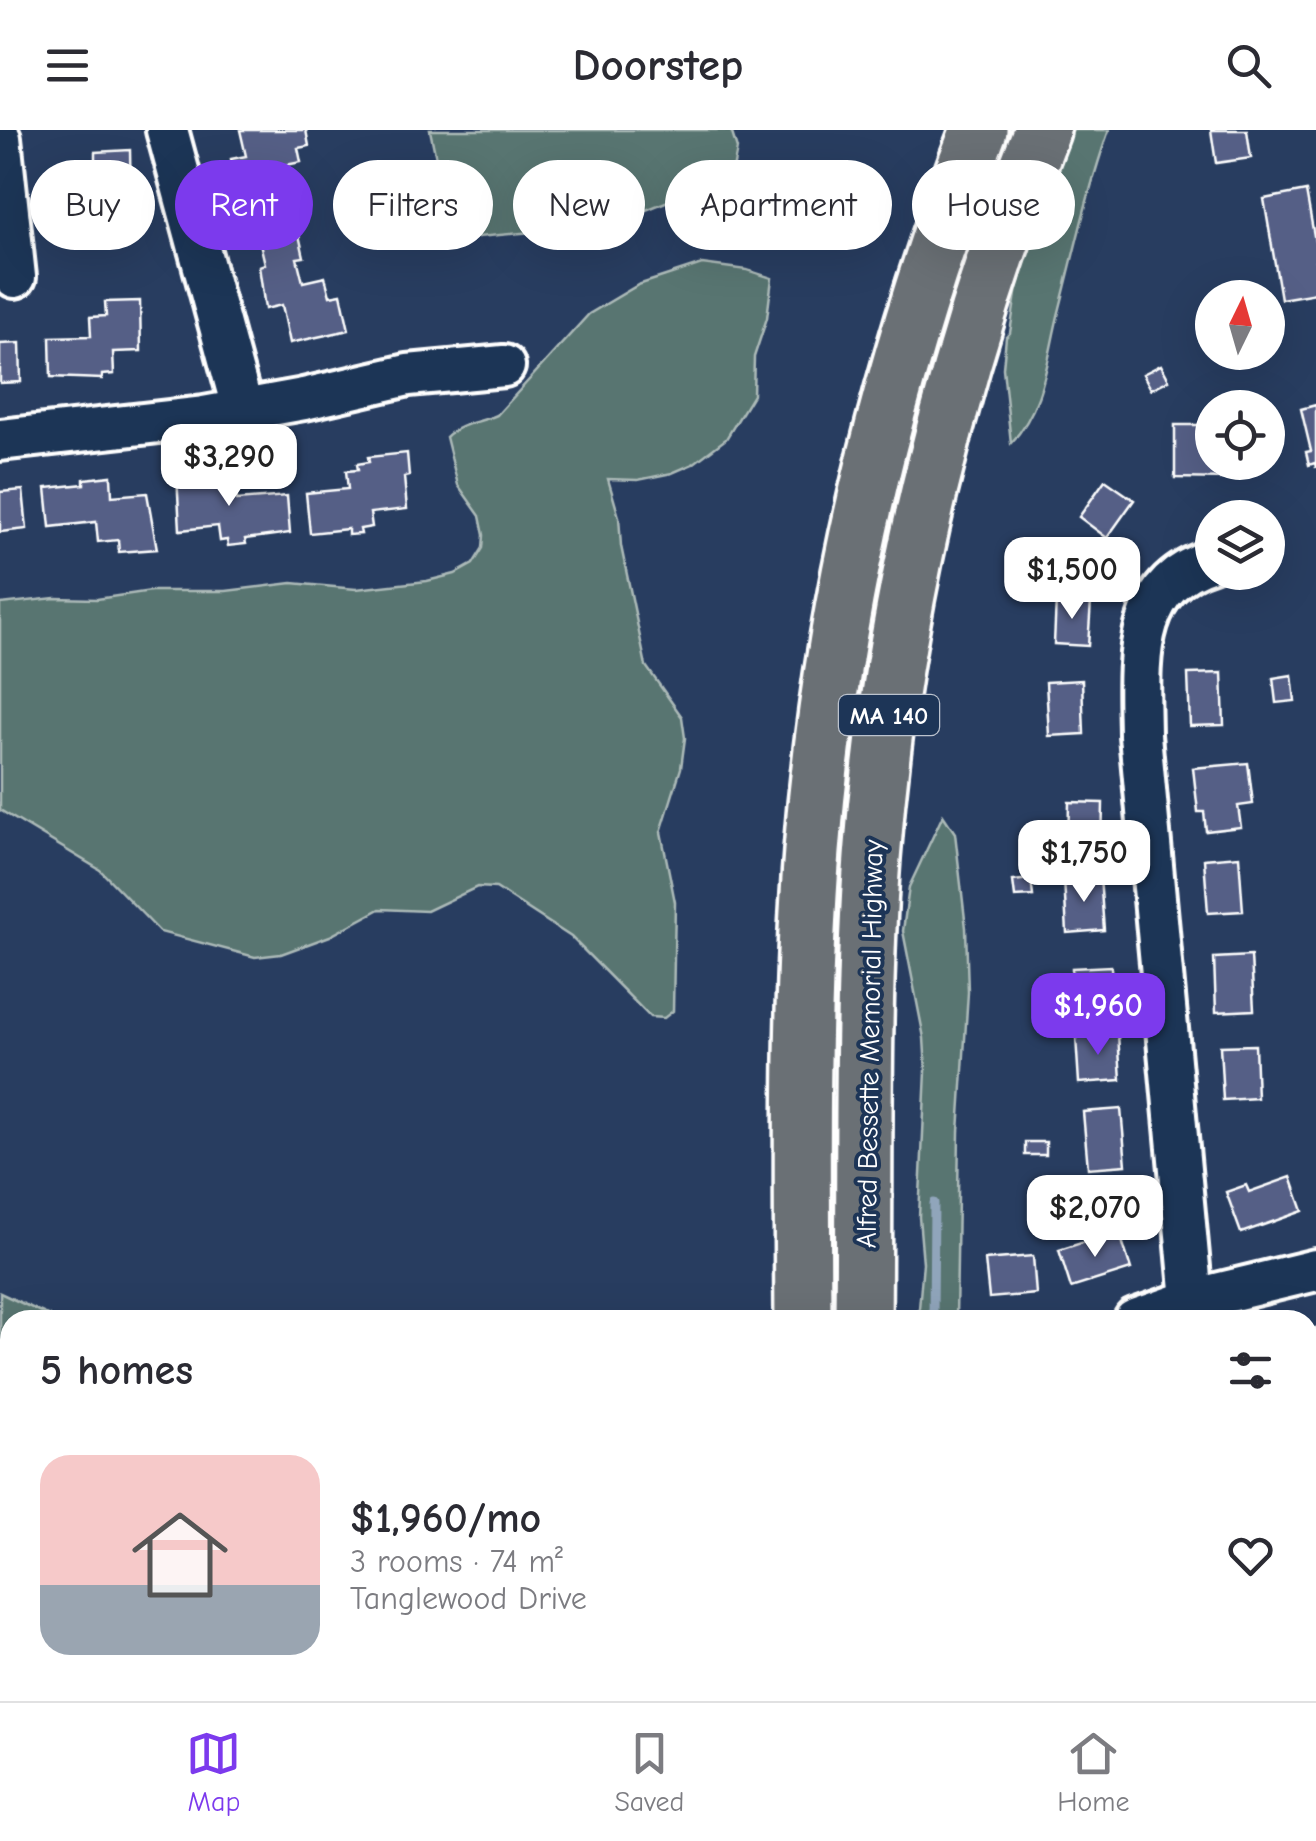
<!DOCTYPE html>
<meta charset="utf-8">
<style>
body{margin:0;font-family:"Comic Neue",sans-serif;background:#f7f7f7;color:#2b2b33;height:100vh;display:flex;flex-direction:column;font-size:38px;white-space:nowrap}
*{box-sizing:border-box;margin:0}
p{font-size:32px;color:#7c7c81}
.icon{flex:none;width:55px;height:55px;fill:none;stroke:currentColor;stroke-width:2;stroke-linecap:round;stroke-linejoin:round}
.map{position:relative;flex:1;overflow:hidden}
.panel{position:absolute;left:0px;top:1180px;width:1318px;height:392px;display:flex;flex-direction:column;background:#fff;border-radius:30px 30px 0 0;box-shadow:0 10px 40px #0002}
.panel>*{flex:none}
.hud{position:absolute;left:30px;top:30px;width:1258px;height:90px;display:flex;gap:20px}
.needle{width:65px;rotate:5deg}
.fabs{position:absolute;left:1195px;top:150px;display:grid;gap:20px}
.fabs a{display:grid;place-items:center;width:90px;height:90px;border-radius:50%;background:#fff;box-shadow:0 10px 40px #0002;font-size:50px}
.price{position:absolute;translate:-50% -85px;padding:0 22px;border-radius:20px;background:#fff;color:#222;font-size:32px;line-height:65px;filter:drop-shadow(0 2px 5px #0008)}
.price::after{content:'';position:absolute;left:50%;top:60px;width:30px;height:22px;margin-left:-15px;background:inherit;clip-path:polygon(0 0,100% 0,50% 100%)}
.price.current{background:#7c3aed;color:#fff}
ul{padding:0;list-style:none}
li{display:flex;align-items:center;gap:30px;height:250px;padding:0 40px}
li span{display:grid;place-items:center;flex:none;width:280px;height:200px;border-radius:30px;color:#555}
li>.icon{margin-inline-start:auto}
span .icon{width:120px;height:120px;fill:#fffc;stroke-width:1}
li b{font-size:42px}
h2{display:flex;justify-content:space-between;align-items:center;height:120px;padding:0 40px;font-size:42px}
.pill{padding:0 35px;border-radius:45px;background:#fff;box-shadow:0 10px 40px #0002;font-size:35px;line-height:90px}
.pill.current{background:#7c3aed;color:#fff}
header{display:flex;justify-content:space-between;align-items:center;height:130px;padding:0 40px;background:#fff;font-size:45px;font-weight:700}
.menu{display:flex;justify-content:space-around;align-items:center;height:140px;border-top:2px solid #e1e1e2;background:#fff;font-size:28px;color:#7c7c81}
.menu a{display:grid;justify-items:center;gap:5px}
.menu .current{color:#7c3aed}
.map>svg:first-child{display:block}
.green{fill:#587471;stroke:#acbab8;stroke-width:2.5}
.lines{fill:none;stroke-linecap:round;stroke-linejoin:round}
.stream{stroke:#90a5bb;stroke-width:9}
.building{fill:#545f86;stroke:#fff;stroke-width:2.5}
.minor-casing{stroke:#fff;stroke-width:48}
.highway-casing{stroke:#fff;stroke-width:62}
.minor{stroke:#1d3557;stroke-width:40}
.highway{stroke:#6b6f75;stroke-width:55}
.labels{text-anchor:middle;stroke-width:8;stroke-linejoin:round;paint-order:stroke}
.shield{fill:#1d3557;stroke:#bbc2cd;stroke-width:2.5}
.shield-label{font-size:25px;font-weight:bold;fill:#fff}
.street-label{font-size:28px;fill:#fff;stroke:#1d3557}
</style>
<header><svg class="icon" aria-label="menu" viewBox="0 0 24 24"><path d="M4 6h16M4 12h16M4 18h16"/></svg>Doorstep<svg class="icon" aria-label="search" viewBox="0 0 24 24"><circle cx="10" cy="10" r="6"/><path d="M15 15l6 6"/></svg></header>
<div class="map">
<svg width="1316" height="1571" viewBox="0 0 1316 1571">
<rect width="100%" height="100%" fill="#283d60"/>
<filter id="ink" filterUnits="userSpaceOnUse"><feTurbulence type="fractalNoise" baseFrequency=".01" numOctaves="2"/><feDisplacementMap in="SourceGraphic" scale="20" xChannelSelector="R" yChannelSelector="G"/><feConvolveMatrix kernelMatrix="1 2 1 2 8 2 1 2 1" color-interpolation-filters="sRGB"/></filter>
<g filter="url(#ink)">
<g class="green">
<path d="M430 0H731L737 19 732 45 700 62 683 65 609 95 467 108 452 104Z"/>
<path d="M1060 0H1109C1088 59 1075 119 1060 178 1047 226 1046 275 1011 313L1003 238 1006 207 1010 203 1027 92Z"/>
<path d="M702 134 747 140 772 148 767 188 754 227 753 265 726 309 693 334 672 343 638 350 608 349 619 387 621 416 646 536 682 587 685 608 681 638 661 702 675 772 673 881 664 888 650 887 571 807 496 758 477 757 427 781 380 779 330 806 281 824 255 827 160 802 100 740 0 680V474L55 468 97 469 151 461H226L292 453 356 459 427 451 455 444 473 434 483 418 484 405 480 386 458 355 446 307C460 293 478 293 497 285L589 184 638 155Z"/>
<path d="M943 685 955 703 966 798 968 862 959 1002 956 1190H918L923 1133 919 1087 926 941 924 908 903 801 909 757Z"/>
<path d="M0 1163 58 1190H10V1562L90 1563V1571H0Z"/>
<path d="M484 1563V1562L604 1563 599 1571H483Z"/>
</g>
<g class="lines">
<g class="stream">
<path d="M933 1190 934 1073"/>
<path d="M929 1571V1562"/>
</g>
</g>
<g class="building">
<path d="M240 0H306L309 16 298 18 301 32 276 37 282 63 289 62 294 83 254 91 249 68 243 69 240 52 236 53 231 29 246 26Z"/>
<path d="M1211 0H1247L1251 28 1216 33Z"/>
<path d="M130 20 131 72 103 73 104 94H92V99H74V93L40 94 39 57 78 56 77 35H95V22Z"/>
<path d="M1306 61 1316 117V163L1281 169 1264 69Z"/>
<path d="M299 105 304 127 297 128 303 152 325 147 330 166 341 164 349 200 290 213 282 175 265 179 259 136 265 134 260 113Z"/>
<path d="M140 171 141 221 113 222 114 244 102 245V249L51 247 50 207 91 206 90 187 106 186 105 172Z"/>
<path d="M20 213 21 252 0 253V214Z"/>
<path d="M1161 235 1169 250 1151 259 1143 244Z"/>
<path d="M1316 275V338L1315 333 1309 335 1306 322 1311 321 1301 279Z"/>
<path d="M1175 295H1212V332H1229V349L1175 348Z"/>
<path d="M407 323 409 346 404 347 407 379 370 383 372 397 360 399 361 404 348 405V399L310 403 306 363 348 359 346 341 358 340 357 334 369 332 368 327Z"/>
<path d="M220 340 221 346 228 345 229 354 234 353 237 370 287 366 290 403 245 409 246 414 228 416 227 410 220 411 218 396 180 400 177 345Z"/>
<path d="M111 346 112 366 147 363 157 419 119 422 118 410 98 412 96 392 50 397 46 358 84 354V349Z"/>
<path d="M1105 350 1134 370 1107 408 1079 387Z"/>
<path d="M23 360 27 399 0 402V362Z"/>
<path d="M1056 469 1091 471 1088 516 1054 514Z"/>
<path d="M1222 543 1224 595 1190 596 1188 544Z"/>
<path d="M1292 545 1295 571 1276 573 1273 548Z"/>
<path d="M1082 550 1084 604 1049 606 1046 552Z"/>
<path d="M1248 633 1253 674 1238 676 1241 697 1206 701 1204 682H1198L1193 638Z"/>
<path d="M1069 672 1103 673 1102 719 1068 718Z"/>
<path d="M1239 726 1243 781 1208 783 1204 729Z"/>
<path d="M1100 747 1104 800 1067 803 1064 749Z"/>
<path d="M1031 749 1033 766 1015 767 1013 751Z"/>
<path d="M1251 826 1254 880 1216 882 1214 828Z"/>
<path d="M1111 836 1113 884 1074 885 1072 838Z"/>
<path d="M1118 904 1121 950 1079 953 1076 907Z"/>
<path d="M1255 915 1257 968 1223 970 1220 916Z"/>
<path d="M1121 979 1126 1035 1088 1038 1083 982Z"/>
<rect x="1025" y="1012" width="21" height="13"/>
<path d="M1291 1047 1303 1081 1241 1103 1226 1062 1246 1055 1249 1062Z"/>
<path d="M1119 1101 1131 1139 1071 1158 1059 1120Z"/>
<path d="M1033 1126 1036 1164 989 1168 985 1130Z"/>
<path d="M1316 1198V1260L1308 1261V1199Z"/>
<path d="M1316 1295V1370L1308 1371V1296Z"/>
<path d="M1316 1409V1466L1309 1465 1308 1456V1411Z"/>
<path d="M1308 1516H1316V1571H1297L1296 1562 1311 1559Z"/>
</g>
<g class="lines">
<defs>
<g id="minor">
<path d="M167 0 243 281"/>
<path d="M0 8 15 147"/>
<path d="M0 310 204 287 304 269 408 245 504 236"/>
<path d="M1192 1170 1140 605C1139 535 1130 455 1212 430"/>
<path d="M1135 1190 1192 1170 1316 1140"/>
<path d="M0 1245 10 1284"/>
<path d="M1004 1562V1571"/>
<path d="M1203 1562 1208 1571"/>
<path d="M19 1571 21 1562"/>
</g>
<g id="highway">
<path d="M803 1190C802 1034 800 876 812 721 831 473 890 231 979 0"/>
<path d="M863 1190C865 1036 861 882 872 728 890 480 952 231 1042 0"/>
<path d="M861 1562V1571"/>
<path d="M802 1571V1562"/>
</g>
</defs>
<use href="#minor" class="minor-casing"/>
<use href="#highway" class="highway-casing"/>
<use href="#minor" class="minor"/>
<use href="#highway" class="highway"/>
</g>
</g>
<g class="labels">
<rect class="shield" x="839" y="565" width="100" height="40" rx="8"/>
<g class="shield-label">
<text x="889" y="594">MA 140</text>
</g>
<g class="street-label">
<text transform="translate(869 914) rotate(-89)" y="10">Alfred Bessette Memorial Highway</text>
</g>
</g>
</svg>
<div class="fabs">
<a><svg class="needle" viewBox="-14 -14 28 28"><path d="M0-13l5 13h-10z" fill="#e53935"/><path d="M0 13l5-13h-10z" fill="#7c7c81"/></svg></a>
<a><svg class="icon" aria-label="locate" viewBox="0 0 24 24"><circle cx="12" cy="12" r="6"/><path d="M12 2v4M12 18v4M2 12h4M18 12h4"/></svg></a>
<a><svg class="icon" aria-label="layers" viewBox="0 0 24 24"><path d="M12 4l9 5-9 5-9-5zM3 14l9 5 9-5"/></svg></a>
</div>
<b class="price" style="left:229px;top:379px">$3,290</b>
<b class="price" style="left:1072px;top:492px">$1,500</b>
<b class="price" style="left:1084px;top:775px">$1,750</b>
<b class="price current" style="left:1098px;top:928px">$1,960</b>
<b class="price" style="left:1095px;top:1130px">$2,070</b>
<div class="hud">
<a class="pill">Buy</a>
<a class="pill current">Rent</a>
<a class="pill">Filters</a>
<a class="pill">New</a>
<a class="pill">Apartment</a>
<a class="pill">House</a>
</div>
<section class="panel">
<h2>5 homes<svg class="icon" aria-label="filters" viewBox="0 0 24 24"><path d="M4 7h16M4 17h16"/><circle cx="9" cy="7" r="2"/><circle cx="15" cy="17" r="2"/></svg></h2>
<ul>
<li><span style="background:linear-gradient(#f6c9c9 65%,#9aa5b1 0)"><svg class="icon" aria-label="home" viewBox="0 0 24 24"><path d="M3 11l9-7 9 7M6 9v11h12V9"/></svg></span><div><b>$1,960/mo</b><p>3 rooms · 74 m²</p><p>Tanglewood Drive</p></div><svg class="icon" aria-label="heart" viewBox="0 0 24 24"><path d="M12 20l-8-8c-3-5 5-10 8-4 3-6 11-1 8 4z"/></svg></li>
</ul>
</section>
</div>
<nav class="menu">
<a class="current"><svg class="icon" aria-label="map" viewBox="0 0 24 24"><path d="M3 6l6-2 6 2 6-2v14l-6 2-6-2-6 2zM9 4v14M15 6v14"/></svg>Map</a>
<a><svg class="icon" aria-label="saved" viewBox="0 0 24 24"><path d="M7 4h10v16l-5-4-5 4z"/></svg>Saved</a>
<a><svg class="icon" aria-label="home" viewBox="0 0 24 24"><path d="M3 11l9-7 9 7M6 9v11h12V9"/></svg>Home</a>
</nav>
